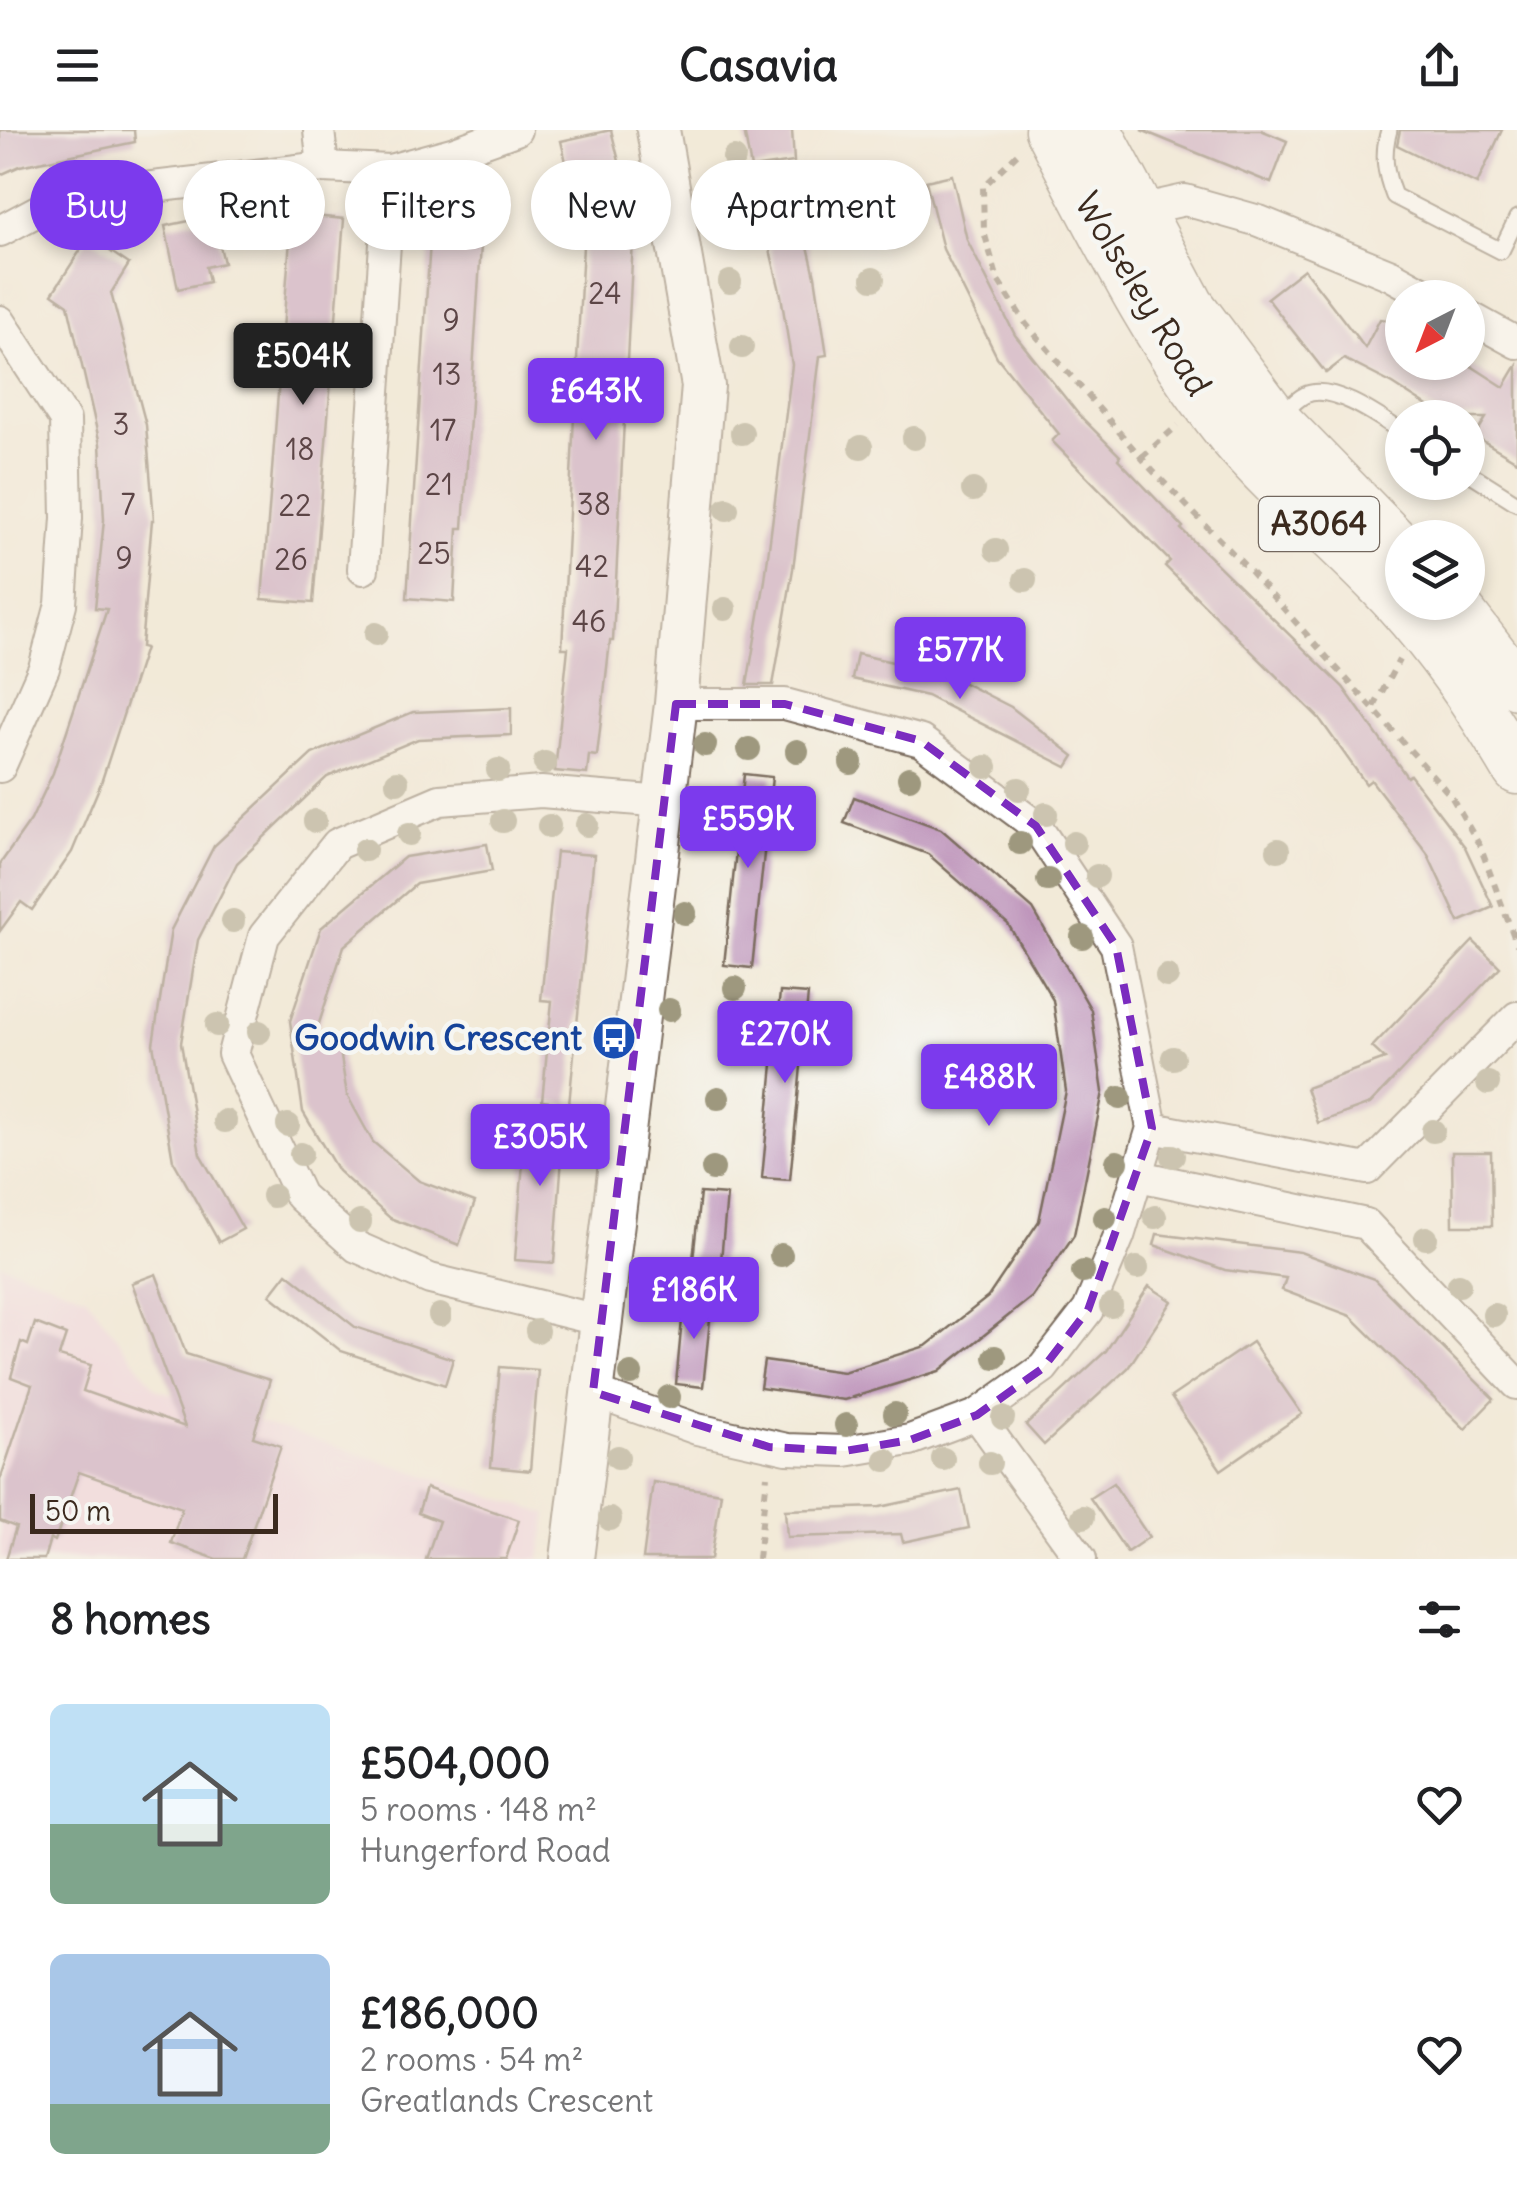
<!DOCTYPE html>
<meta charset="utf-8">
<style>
body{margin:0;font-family:Delius,sans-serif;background:#f2f2f2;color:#202124;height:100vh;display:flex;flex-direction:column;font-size:38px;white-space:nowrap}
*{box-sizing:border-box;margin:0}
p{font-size:32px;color:#757577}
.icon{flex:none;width:55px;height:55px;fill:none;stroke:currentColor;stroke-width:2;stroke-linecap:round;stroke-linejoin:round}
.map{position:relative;height:1429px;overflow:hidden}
.details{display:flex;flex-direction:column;background:#fff;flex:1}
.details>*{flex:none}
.hud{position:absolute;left:30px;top:30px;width:1000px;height:90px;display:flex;gap:20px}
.needle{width:65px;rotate:222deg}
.tools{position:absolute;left:1385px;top:150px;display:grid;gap:20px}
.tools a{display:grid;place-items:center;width:100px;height:100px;border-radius:50%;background:#fff;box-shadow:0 5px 15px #0003;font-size:50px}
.scale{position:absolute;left:30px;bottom:25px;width:248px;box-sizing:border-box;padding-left:10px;border:5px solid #3b2a1e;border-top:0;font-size:28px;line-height:35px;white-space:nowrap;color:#3b2a1e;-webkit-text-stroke:8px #f6f6f2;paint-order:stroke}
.price{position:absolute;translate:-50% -85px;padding:0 22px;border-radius:10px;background:#7c3aed;color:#fff;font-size:32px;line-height:65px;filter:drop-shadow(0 2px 5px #0008)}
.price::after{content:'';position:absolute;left:50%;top:60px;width:30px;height:22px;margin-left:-15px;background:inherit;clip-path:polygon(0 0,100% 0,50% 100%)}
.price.active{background:#222;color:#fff}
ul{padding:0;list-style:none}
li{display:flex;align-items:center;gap:30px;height:250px;padding:0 50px}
li span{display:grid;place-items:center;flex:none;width:280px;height:200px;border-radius:15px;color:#555}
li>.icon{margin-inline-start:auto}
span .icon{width:120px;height:120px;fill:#fffc;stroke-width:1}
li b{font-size:42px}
h2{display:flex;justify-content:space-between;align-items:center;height:120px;padding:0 50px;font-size:42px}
.tag{padding:0 35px;border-radius:45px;background:#fff;box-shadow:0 5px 15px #0003;font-size:35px;line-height:90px}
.tag.active{background:#7c3aed;color:#fff}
header{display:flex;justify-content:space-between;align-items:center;height:130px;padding:0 50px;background:#fff;font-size:45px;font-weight:800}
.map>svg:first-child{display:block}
.built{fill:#f1d0e3}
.building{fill:#bf96bc}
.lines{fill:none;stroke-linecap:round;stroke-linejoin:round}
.lane-casing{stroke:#7b6d5f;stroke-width:19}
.street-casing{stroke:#7b6d5f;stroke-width:34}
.secondary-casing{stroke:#7b6d5f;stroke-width:46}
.primary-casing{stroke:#7b6d5f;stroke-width:51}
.path{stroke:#7b6d5f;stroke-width:6;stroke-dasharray:8 8;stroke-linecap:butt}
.lane{stroke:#fff;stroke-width:15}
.street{stroke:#fff;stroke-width:30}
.secondary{stroke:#fff;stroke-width:42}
.primary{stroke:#fff;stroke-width:48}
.tree{fill:#9e987e}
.marked{fill:none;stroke:#7b2cbf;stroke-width:8;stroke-dasharray:20 12;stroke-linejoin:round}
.labels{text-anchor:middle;stroke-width:9;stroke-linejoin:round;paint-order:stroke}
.number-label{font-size:30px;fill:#5c4546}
.shield{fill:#f6f6f2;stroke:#73675e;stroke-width:2.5}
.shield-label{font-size:32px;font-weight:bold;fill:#3b2a1e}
.street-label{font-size:35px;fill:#3b2a1e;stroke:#f6f6f2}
.transit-label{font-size:35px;font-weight:bold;fill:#164399;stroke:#f6f6f2;text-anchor:end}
</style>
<header><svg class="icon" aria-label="menu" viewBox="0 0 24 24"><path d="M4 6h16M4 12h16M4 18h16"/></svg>Casavia<svg class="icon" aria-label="share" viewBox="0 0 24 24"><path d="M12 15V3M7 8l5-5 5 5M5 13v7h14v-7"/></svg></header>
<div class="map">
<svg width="1517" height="1429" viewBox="0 0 1517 1429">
<rect width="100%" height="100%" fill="#f6f6f2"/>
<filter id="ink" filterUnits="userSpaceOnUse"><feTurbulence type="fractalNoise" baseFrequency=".01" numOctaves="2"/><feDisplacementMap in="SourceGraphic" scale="20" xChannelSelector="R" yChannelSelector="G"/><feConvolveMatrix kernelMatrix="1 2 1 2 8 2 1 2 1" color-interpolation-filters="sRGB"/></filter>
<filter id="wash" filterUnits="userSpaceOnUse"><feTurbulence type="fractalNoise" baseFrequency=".0048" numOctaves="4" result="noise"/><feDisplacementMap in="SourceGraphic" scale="40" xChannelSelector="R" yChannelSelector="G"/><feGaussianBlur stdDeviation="2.25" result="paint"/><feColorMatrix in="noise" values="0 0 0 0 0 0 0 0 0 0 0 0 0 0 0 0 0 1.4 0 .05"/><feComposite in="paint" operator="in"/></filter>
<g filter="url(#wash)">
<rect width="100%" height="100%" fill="#f2ead8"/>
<path class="built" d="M0 1133 86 1166 156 1259 548 1384 540 1429H0Z"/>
<g id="blocks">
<g class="building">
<path d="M0 0H134L135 12 20 36 0 45Z"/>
<path d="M611 0 634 90 613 511H610L597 626 589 625 587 644 555 641 568 518H562L586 58 573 61 561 11Z"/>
<path d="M744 0H792L794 32 751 38Z"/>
<path d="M1141 0H1261L1287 11 1271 53Z"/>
<path d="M1400 0H1502L1477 54 1397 15Z"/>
<path d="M952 45 967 110 1015 205 1079 285 1120 326 1118 329 1183 397 1181 399 1343 557 1407 647 1410 645 1465 717 1493 777 1459 792 1427 723 1371 650 1366 654 1319 588 1165 436 1170 431 1052 311 1059 304 997 227 943 119 926 51Z"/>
<path d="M433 65 484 68 463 398H458L454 472 407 468Z"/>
<path d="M800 82 815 146 827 225 820 226 793 439 775 544 773 555H747L765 450 792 235 781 165 763 91Z"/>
<path d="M292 84 344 89 313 473 262 469Z"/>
<path d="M213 86 224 133 206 137 209 152 178 159 165 96Z"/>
<path d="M89 107 129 134 111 163 146 295 154 390H152L141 517 145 518 101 653 72 722 32 780 21 772 0 801V734L31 690 53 643 107 479 95 478 104 390 100 314 68 175 52 164Z"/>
<path d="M1304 139 1365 218 1380 189 1395 191 1402 198V232H1465L1504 257 1517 235V331L1475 306 1486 288H1446L1393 254 1344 229 1326 243 1267 168Z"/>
<path d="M857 524 946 544 1011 577 1074 626 1067 637 927 566 852 549Z"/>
<path d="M511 578V605L418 609 327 647 237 733 198 810 181 913 200 1024 243 1099 219 1112 173 1030 153 914 171 800 214 716 312 624 413 582Z"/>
<path d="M744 644 772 647 752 838 724 835Z"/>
<path d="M854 667 941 699 1033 779 1091 880 1103 962 1074 1105 1032 1167 939 1241 844 1270 760 1258 764 1231 843 1242 926 1216 988 1167 1039 1091 1066 961 1053 870 1008 794 928 724 844 693Z"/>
<path d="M487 714 492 741 416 754 344 816 313 912 338 908 347 965 373 1012 419 1051 475 1072 459 1115 390 1088 338 1041 303 982 290 891 321 798 405 727Z"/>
<path d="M556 722 594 725 569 974 542 971 552 871 541 870Z"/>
<path d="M1473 811 1500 837 1370 974 1318 993 1306 958 1385 929 1372 917Z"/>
<path d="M780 862 808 864 790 1050 762 1048Z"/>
<path d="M527 984 565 988 554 1133 515 1130Z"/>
<path d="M1452 1022H1491L1492 1096H1453Z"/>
<path d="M700 1063 727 1065 719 1152 691 1149Z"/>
<path d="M1157 1104 1300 1122 1374 1149 1494 1269 1465 1299 1351 1186 1282 1160 1286 1148 1225 1140 1154 1115Z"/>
<path d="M287 1143 355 1197 453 1229 445 1255 341 1221 270 1165Z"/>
<path d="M156 1144 186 1224 270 1250 253 1307 281 1316 242 1429H216L171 1413 182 1378 79 1342 55 1411 50 1409 44 1429H6L16 1397 0 1391V1350L32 1255 11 1247 21 1212 28 1215 35 1193 66 1205 59 1226 91 1235 83 1261 185 1297 132 1153Z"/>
<path d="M1149 1156 1172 1171 1128 1238 1044 1315 1026 1295 1106 1221Z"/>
<path d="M684 1168 712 1170 703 1257 676 1254Z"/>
<path d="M1252 1212 1302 1284 1221 1340 1171 1267Z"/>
<path d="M500 1237 538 1240 530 1341 491 1337Z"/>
<path d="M653 1352 721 1363 711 1429H643Z"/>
<path d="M1113 1353 1149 1407 1127 1422 1090 1368Z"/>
<path d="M426 1358 519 1390 506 1429H426L439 1391 418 1383Z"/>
<path d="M961 1360 969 1398 903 1412 901 1404 787 1407 785 1380 880 1377Z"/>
</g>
</g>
</g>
<g filter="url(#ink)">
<use href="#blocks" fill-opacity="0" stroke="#7b6d5f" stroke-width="2.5"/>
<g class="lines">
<defs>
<g id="lane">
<path d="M1389 0C1382 24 1385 43 1394 66L1501 121 1517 88"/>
<path d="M1280 287C1287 280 1296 269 1305 265 1331 252 1381 288 1402 302"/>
<path d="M1468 342 1517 373"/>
</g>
<g id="street">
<path d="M319 0 323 37"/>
<path d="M1140 80 1185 70 1259 91 1391 145 1433 168"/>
<path d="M0 101 41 79 101 63 323 37 390 40 452 23 516 0"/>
<path d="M1468 186 1517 213"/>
<path d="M0 191 65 290 67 388 61 474 44 538 0 637"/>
<path d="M363 439 390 40"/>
<path d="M1152 998 1367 1039 1517 887"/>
<path d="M1139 1046 1366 1094 1517 1254"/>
<path d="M602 1191 430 1149 357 1117 300 1066 233 924 264 806 337 714 440 670 541 662 664 672"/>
<path d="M593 1262 697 1299 787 1319 845 1321 910 1310 977 1285 1043 1238 1088 1180 1119 1106 1152 998 1116 816 1036 696 921 611 785 574H676"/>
<path d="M977 1285 1081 1429"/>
</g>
<path id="secondary" d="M572 1429 676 574 703 256 658 0"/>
<g id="primary">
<path d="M1049 0C1105 106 1156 213 1232 306 1283 366 1346 415 1398 473 1445 525 1482 580 1517 640"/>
<path d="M1097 0 1190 175 1276 290 1402 419"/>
<path d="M1453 472 1517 555"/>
</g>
</defs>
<use href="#lane" class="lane-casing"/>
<use href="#street" class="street-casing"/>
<use href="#secondary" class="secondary-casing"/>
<use href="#primary" class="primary-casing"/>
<g class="path">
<path d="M1017 24 983 57 984 102 998 150 1026 194 1152 340 1249 440 1451 666 1480 716 1517 815"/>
<path d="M1142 327 1178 295"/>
<path d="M1374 577 1399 530"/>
<path d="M758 1429 767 1346"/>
</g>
<use href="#lane" class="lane"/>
<use href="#street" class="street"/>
<use href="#secondary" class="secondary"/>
<use href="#primary" class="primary"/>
</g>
<g class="tree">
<circle cx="734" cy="28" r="12"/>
<circle cx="873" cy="149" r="12"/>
<circle cx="730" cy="152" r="12"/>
<circle cx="742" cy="217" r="12"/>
<circle cx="742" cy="303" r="12"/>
<circle cx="914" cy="308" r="12"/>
<circle cx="861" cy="317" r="12"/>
<circle cx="973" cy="360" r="12"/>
<circle cx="727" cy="379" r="12"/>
<circle cx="996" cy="420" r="12"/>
<circle cx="1025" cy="450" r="12"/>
<circle cx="725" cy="479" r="12"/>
<circle cx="376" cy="504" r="12"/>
<circle cx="705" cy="615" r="12"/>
<circle cx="749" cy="619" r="12"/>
<circle cx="797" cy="621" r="12"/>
<circle cx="545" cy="633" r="12"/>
<circle cx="851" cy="633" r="12"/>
<circle cx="986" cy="637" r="12"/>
<circle cx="498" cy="640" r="12"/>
<circle cx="909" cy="648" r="12"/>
<circle cx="397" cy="652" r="12"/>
<circle cx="1019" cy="659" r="12"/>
<circle cx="1046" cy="684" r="12"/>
<circle cx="315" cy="691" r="12"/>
<circle cx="503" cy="691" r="12"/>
<circle cx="587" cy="695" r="12"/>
<circle cx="549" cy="696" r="12"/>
<circle cx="409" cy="704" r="12"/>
<circle cx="1020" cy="713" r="12"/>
<circle cx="1074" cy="713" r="12"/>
<circle cx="365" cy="720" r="12"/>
<circle cx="1278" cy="720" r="12"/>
<circle cx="1097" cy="746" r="12"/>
<circle cx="1048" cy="750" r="12"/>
<circle cx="685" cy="783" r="12"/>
<circle cx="233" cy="791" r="12"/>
<circle cx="1082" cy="807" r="12"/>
<circle cx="1167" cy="846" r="12"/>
<circle cx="735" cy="858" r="12"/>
<circle cx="669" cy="880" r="12"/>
<circle cx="217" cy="895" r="12"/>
<circle cx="259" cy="902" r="12"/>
<circle cx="1173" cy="928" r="12"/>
<circle cx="1488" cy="953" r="12"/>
<circle cx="718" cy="968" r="12"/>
<circle cx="1120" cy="968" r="12"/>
<circle cx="225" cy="991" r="12"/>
<circle cx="288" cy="995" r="12"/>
<circle cx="1433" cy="1001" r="12"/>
<circle cx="301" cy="1024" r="12"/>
<circle cx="1173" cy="1026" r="12"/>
<circle cx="1117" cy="1032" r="12"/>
<circle cx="713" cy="1039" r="12"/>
<circle cx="273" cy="1066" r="12"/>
<circle cx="1155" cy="1087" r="12"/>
<circle cx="1105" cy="1088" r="12"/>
<circle cx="360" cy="1092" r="12"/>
<circle cx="1426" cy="1108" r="12"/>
<circle cx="781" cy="1125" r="12"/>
<circle cx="1137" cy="1138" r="12"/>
<circle cx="1083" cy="1142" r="12"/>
<circle cx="1459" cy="1155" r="12"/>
<circle cx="643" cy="1166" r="12"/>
<circle cx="1111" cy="1176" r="12"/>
<circle cx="440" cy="1185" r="12"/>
<circle cx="1494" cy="1185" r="12"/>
<circle cx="537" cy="1201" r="12"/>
<circle cx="995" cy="1227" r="12"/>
<circle cx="631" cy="1244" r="12"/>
<circle cx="669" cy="1267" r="12"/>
<circle cx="895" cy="1284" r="12"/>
<circle cx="1003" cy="1288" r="12"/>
<circle cx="846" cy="1295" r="12"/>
<circle cx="618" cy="1327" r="12"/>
<circle cx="943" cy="1329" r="12"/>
<circle cx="886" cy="1330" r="12"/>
<circle cx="990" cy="1333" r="12"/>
<circle cx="1083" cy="1387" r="12"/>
<circle cx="610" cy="1389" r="12"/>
</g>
</g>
<path d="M0 0H1517V1429H0ZM676 574H785L921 611 1036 696 1116 816 1152 998 1088 1180 1043 1238 977 1285 910 1310 845 1321 769 1317 593 1262Z" fill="#f2ead8" fill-opacity=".55" fill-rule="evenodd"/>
<path class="marked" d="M676 574H785L921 611 1036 696 1116 816 1152 998 1088 1180 1043 1238 977 1285 910 1310 845 1321 769 1317 593 1262Z"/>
<defs>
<symbol id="bus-disc" viewBox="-11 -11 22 22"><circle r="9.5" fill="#1a4fb4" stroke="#f6f6f2"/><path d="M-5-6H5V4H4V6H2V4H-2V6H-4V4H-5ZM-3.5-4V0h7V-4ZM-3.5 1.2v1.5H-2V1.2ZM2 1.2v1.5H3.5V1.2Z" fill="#fff"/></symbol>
</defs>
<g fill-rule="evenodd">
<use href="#bus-disc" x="589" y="883" width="50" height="50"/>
</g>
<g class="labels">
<g class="number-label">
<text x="605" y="174">24</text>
<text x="451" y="201">9</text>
<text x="447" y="255">13</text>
<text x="121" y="305">3</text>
<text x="443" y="311">17</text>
<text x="300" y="330">18</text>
<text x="439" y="365">21</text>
<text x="128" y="385">7</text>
<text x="594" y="385">38</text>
<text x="295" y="386">22</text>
<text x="434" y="434">25</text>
<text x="124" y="439">9</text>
<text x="291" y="440">26</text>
<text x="592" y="447">42</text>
<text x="589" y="502">46</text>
</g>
<rect class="shield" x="1259" y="367" width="120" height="54" rx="8"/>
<g class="shield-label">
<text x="1319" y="405">A3064</text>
</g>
<g class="street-label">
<text transform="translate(1143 164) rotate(59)" y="12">Wolseley Road</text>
</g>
<g class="transit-label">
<text x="582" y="920">Goodwin Crescent</text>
</g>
</g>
</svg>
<div class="tools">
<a><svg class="needle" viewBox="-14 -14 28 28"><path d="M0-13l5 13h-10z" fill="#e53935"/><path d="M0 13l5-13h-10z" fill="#757577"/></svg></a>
<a><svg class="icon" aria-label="locate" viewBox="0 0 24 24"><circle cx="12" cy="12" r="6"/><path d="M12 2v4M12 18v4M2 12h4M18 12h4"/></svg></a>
<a><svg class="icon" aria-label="layers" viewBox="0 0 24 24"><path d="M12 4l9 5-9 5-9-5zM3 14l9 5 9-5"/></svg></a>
</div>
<div class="scale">50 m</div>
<b class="price active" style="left:303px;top:278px">£504K</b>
<b class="price" style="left:596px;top:313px">£643K</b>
<b class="price" style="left:960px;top:572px">£577K</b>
<b class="price" style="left:748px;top:741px">£559K</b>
<b class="price" style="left:785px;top:956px">£270K</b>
<b class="price" style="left:989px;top:999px">£488K</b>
<b class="price" style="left:540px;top:1059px">£305K</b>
<b class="price" style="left:694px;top:1212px">£186K</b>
<div class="hud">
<a class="tag active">Buy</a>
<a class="tag">Rent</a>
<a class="tag">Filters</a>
<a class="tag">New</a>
<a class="tag">Apartment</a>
</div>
</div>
<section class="details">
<h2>8 homes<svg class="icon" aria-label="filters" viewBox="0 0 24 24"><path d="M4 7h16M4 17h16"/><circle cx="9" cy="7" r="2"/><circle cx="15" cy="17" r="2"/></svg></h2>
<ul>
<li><span style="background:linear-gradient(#bfe0f5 60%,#7fa58c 0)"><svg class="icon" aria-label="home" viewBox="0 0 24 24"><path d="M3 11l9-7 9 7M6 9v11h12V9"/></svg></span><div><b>£504,000</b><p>5 rooms · 148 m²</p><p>Hungerford Road</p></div><svg class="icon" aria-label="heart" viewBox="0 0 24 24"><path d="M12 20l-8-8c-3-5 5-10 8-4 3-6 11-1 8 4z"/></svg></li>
<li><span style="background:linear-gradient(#a9c7e8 75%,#7fa58c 0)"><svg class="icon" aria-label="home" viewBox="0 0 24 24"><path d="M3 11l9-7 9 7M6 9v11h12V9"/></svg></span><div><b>£186,000</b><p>2 rooms · 54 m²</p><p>Greatlands Crescent</p></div><svg class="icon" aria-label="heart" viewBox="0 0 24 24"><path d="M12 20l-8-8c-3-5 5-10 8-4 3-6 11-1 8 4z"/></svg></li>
</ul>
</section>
